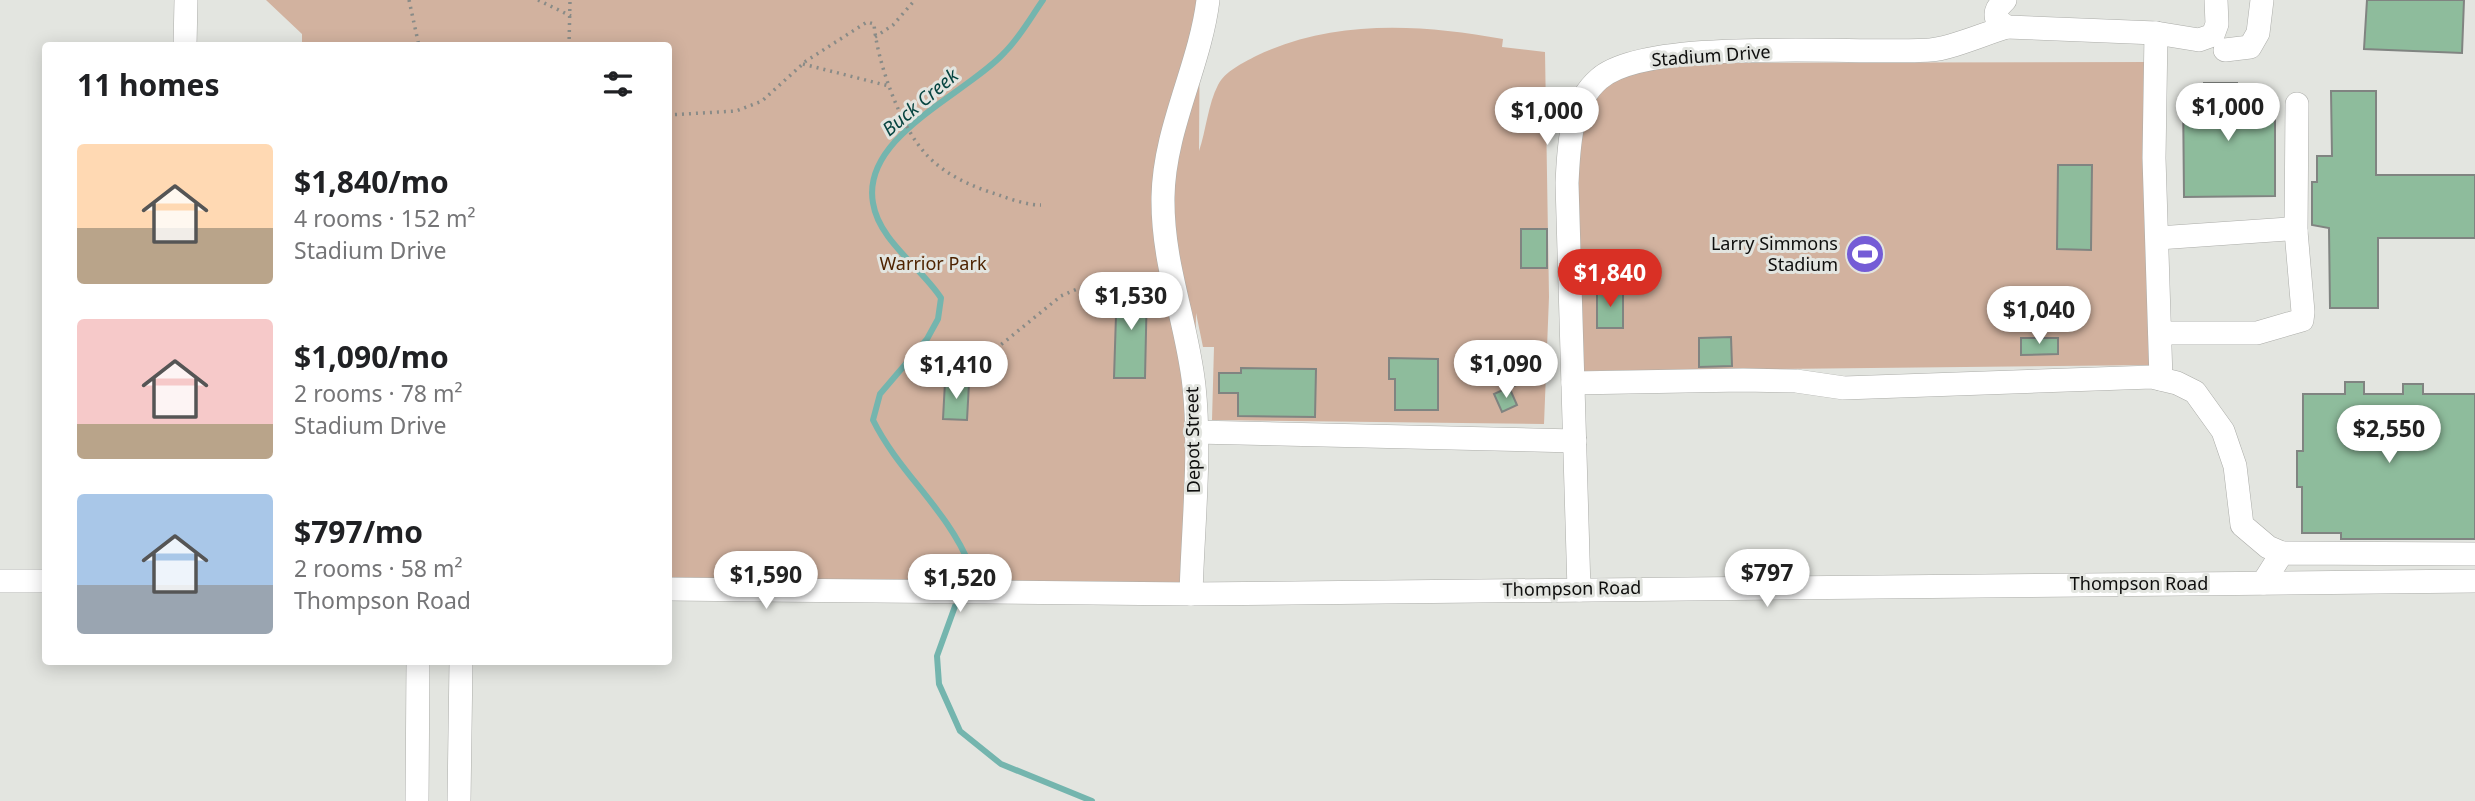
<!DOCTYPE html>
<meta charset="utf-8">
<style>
body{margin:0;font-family:"Noto Sans",sans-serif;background:#f6f6f6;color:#202124;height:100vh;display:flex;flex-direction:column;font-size:26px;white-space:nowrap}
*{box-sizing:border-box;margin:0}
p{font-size:23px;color:#757577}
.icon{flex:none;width:38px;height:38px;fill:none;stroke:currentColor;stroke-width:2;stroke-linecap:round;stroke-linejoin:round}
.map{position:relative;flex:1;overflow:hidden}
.drawer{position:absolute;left:42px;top:42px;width:630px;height:623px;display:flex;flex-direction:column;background:#fff;border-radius:7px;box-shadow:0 4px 18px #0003}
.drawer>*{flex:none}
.price{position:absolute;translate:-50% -60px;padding:0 16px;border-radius:24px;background:#fff;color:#222;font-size:23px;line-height:46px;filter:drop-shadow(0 2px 4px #0008)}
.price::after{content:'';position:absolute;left:50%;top:42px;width:21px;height:16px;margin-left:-10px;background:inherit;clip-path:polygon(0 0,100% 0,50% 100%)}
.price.current{background:#d93025;color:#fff}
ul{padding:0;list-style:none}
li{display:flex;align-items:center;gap:21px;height:175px;padding:0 35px}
li span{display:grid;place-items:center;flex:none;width:196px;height:140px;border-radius:7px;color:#555}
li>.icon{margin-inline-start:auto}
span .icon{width:84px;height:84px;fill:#fffc;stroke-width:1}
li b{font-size:30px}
h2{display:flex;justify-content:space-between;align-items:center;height:84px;padding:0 35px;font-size:30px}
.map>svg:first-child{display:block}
.green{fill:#d2b29f}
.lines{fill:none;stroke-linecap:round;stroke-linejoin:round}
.stream{stroke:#74b5ae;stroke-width:6}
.building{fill:#8ebc9c;stroke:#808481;stroke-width:2}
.minor-casing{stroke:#abaca8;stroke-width:24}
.path{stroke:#898b87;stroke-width:3.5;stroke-dasharray:2 5;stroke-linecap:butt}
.minor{stroke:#fff;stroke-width:23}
.labels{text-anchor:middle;stroke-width:6;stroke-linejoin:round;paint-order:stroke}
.street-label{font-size:18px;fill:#0e0e0d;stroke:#e3e5e0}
.poi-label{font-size:18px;fill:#0e0e0d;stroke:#e3e5e0;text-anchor:end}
.park-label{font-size:18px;fill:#4e2301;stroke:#e3e5e0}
.water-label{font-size:19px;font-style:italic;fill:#064440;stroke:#e3e5e0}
</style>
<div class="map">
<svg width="2475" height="801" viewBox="0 0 2475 801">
<rect width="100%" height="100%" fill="#e3e5e0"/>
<g class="green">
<path d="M266 0H1200L1199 151C1206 131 1208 104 1218 85 1225 71 1243 63 1256 56 1333 19 1420 24 1503 39L1502 47 1545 52 1549 297 1544 424 1212 420 1214 347H1203L1196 313 1191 594 669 582 668 46 302 45V34Z"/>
<path d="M2151 62 2152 365 1579 371 1577 144 1583 110 1613 79 1668 63Z"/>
</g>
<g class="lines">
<g class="stream">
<path d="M962 588 970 566C948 510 899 473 873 420L880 394 927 339 938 319 941 298C921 267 879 241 873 203 861 136 967 94 1005 52 1020 37 1031 17 1043 0"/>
<path d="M958 598 937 656 939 684 960 731 1001 764 1092 801"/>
</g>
</g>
<g class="building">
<path d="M2367 0H2464L2462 53 2364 49Z"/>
<path d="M2204 83H2237V91H2258V107H2275V196L2184 197 2183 91 2204 90Z"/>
<path d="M2331 91H2376V175H2475V238H2378V308H2330L2329 228 2312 225V182H2317V156H2332Z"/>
<path d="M2058 165H2092L2091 250 2057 249Z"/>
<rect x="1521" y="229" width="26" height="39"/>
<path d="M1117 284 1147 286 1145 378H1114Z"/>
<rect x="1597" y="289" width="26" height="39"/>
<path d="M1731 337 1732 366 1699 367V338Z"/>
<path d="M2021 338H2058V354L2021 355Z"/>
<path d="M1389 358 1438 359V410H1395V379H1389Z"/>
<path d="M1523 366 1529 380 1514 386 1508 372Z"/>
<path d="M1241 368 1316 369 1315 417 1238 416V393H1219V373H1241Z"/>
<path d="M945 382 969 383 967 420 943 419Z"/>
<path d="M2345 382H2364V394H2403V384H2423V394H2475V539H2341V533H2302V487H2297V451H2303V394H2345Z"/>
<path d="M1509 387 1517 405 1502 412 1494 394Z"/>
</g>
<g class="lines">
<defs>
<g id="minor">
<path d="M2005 0C1998 7 1994 11 1997 20L2007 27 2156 33 2199 40 2213 35 2217 24 2216 0"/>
<path d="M2156 33 2154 158 2161 379"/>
<path d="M185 46 186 0"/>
<path d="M2225 50 2250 47 2258 33 2262 0"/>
<path d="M2296 231 2297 104"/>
<path d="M2158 238 2289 229 2296 231 2303 312 2302 320 2257 333H2160"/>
<path d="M1573 383 1743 380 1796 381 1844 388 2152 377 2177 383 2195 392 2223 431 2235 466 2242 525 2268 547 2282 553"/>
<path d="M1195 432 1575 441"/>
<path d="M0 581H46"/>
<path d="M2263 583 2282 553 2475 554"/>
<path d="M668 589 1191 594 2475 581"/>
<path d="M1579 590 1567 183C1569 147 1569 105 1599 79 1647 36 1859 55 1930 50 1950 49 1986 33 2007 27"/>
<path d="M1191 594C1193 526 1201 452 1194 386 1187 321 1162 265 1163 197 1164 129 1200 66 1208 0"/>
<path d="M417 801 418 662"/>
<path d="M459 801 461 662"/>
</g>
</defs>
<use href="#minor" class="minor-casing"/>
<g class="path">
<path d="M409 0 419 46"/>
<path d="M538 0 571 16"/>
<path d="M875 37 893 25 915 0"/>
<path d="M569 46 570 0"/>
<path d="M803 64 889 86"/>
<path d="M668 115 736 111 762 101 806 61 867 22 874 24C877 61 900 126 925 153 944 175 973 187 999 195 1012 200 1028 205 1041 205"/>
<path d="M960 382 971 369 1061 296 1084 286H1114"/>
</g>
<use href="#minor" class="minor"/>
</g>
<defs>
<symbol id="stadium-disc" viewBox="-11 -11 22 22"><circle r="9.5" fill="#745cd6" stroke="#e3e5e0"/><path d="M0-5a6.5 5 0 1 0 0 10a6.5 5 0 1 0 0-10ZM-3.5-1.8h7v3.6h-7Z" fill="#fff"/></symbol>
</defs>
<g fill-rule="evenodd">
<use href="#stadium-disc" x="1843" y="232" width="44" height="44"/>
</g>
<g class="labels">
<g class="street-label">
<text transform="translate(1711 56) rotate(-4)" y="6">Stadium Drive</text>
<text transform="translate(1193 440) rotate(-91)" y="6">Depot Street</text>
<text x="2139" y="590">Thompson Road</text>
<text transform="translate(1572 589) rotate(-1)" y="6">Thompson Road</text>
</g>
<g class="poi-label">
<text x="1838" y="250">Larry Simmons<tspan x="1838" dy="21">Stadium</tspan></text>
</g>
<g class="park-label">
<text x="933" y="270">Warrior Park</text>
</g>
<g class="water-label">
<text transform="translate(920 102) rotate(-40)" y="7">Buck Creek</text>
</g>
</g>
</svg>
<b class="price" style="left:2228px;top:143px">$1,000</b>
<b class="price" style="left:1547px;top:147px">$1,000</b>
<b class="price current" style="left:1610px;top:309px">$1,840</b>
<b class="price" style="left:1131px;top:332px">$1,530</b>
<b class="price" style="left:2039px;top:346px">$1,040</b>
<b class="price" style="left:1506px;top:400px">$1,090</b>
<b class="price" style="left:956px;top:401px">$1,410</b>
<b class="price" style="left:2389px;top:465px">$2,550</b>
<b class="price" style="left:1767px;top:609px">$797</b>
<b class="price" style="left:766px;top:611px">$1,590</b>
<b class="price" style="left:960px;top:614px">$1,520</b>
<section class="drawer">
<h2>11 homes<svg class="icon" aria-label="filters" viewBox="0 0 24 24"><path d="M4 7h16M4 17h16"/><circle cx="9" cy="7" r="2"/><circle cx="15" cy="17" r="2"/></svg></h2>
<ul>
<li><span style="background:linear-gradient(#ffd9b3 60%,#b9a48a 0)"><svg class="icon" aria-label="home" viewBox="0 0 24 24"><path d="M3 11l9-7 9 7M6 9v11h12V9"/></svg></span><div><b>$1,840/mo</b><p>4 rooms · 152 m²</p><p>Stadium Drive</p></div></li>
<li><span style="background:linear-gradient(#f6c9c9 75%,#b9a48a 0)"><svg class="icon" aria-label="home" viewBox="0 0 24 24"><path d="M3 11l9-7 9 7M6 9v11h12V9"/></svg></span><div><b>$1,090/mo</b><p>2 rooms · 78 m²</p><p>Stadium Drive</p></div></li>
<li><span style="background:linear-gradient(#a9c7e8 65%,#9aa5b1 0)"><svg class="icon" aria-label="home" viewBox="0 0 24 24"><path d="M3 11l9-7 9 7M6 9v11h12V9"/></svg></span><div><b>$797/mo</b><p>2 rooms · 58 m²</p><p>Thompson Road</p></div></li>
</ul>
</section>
</div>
